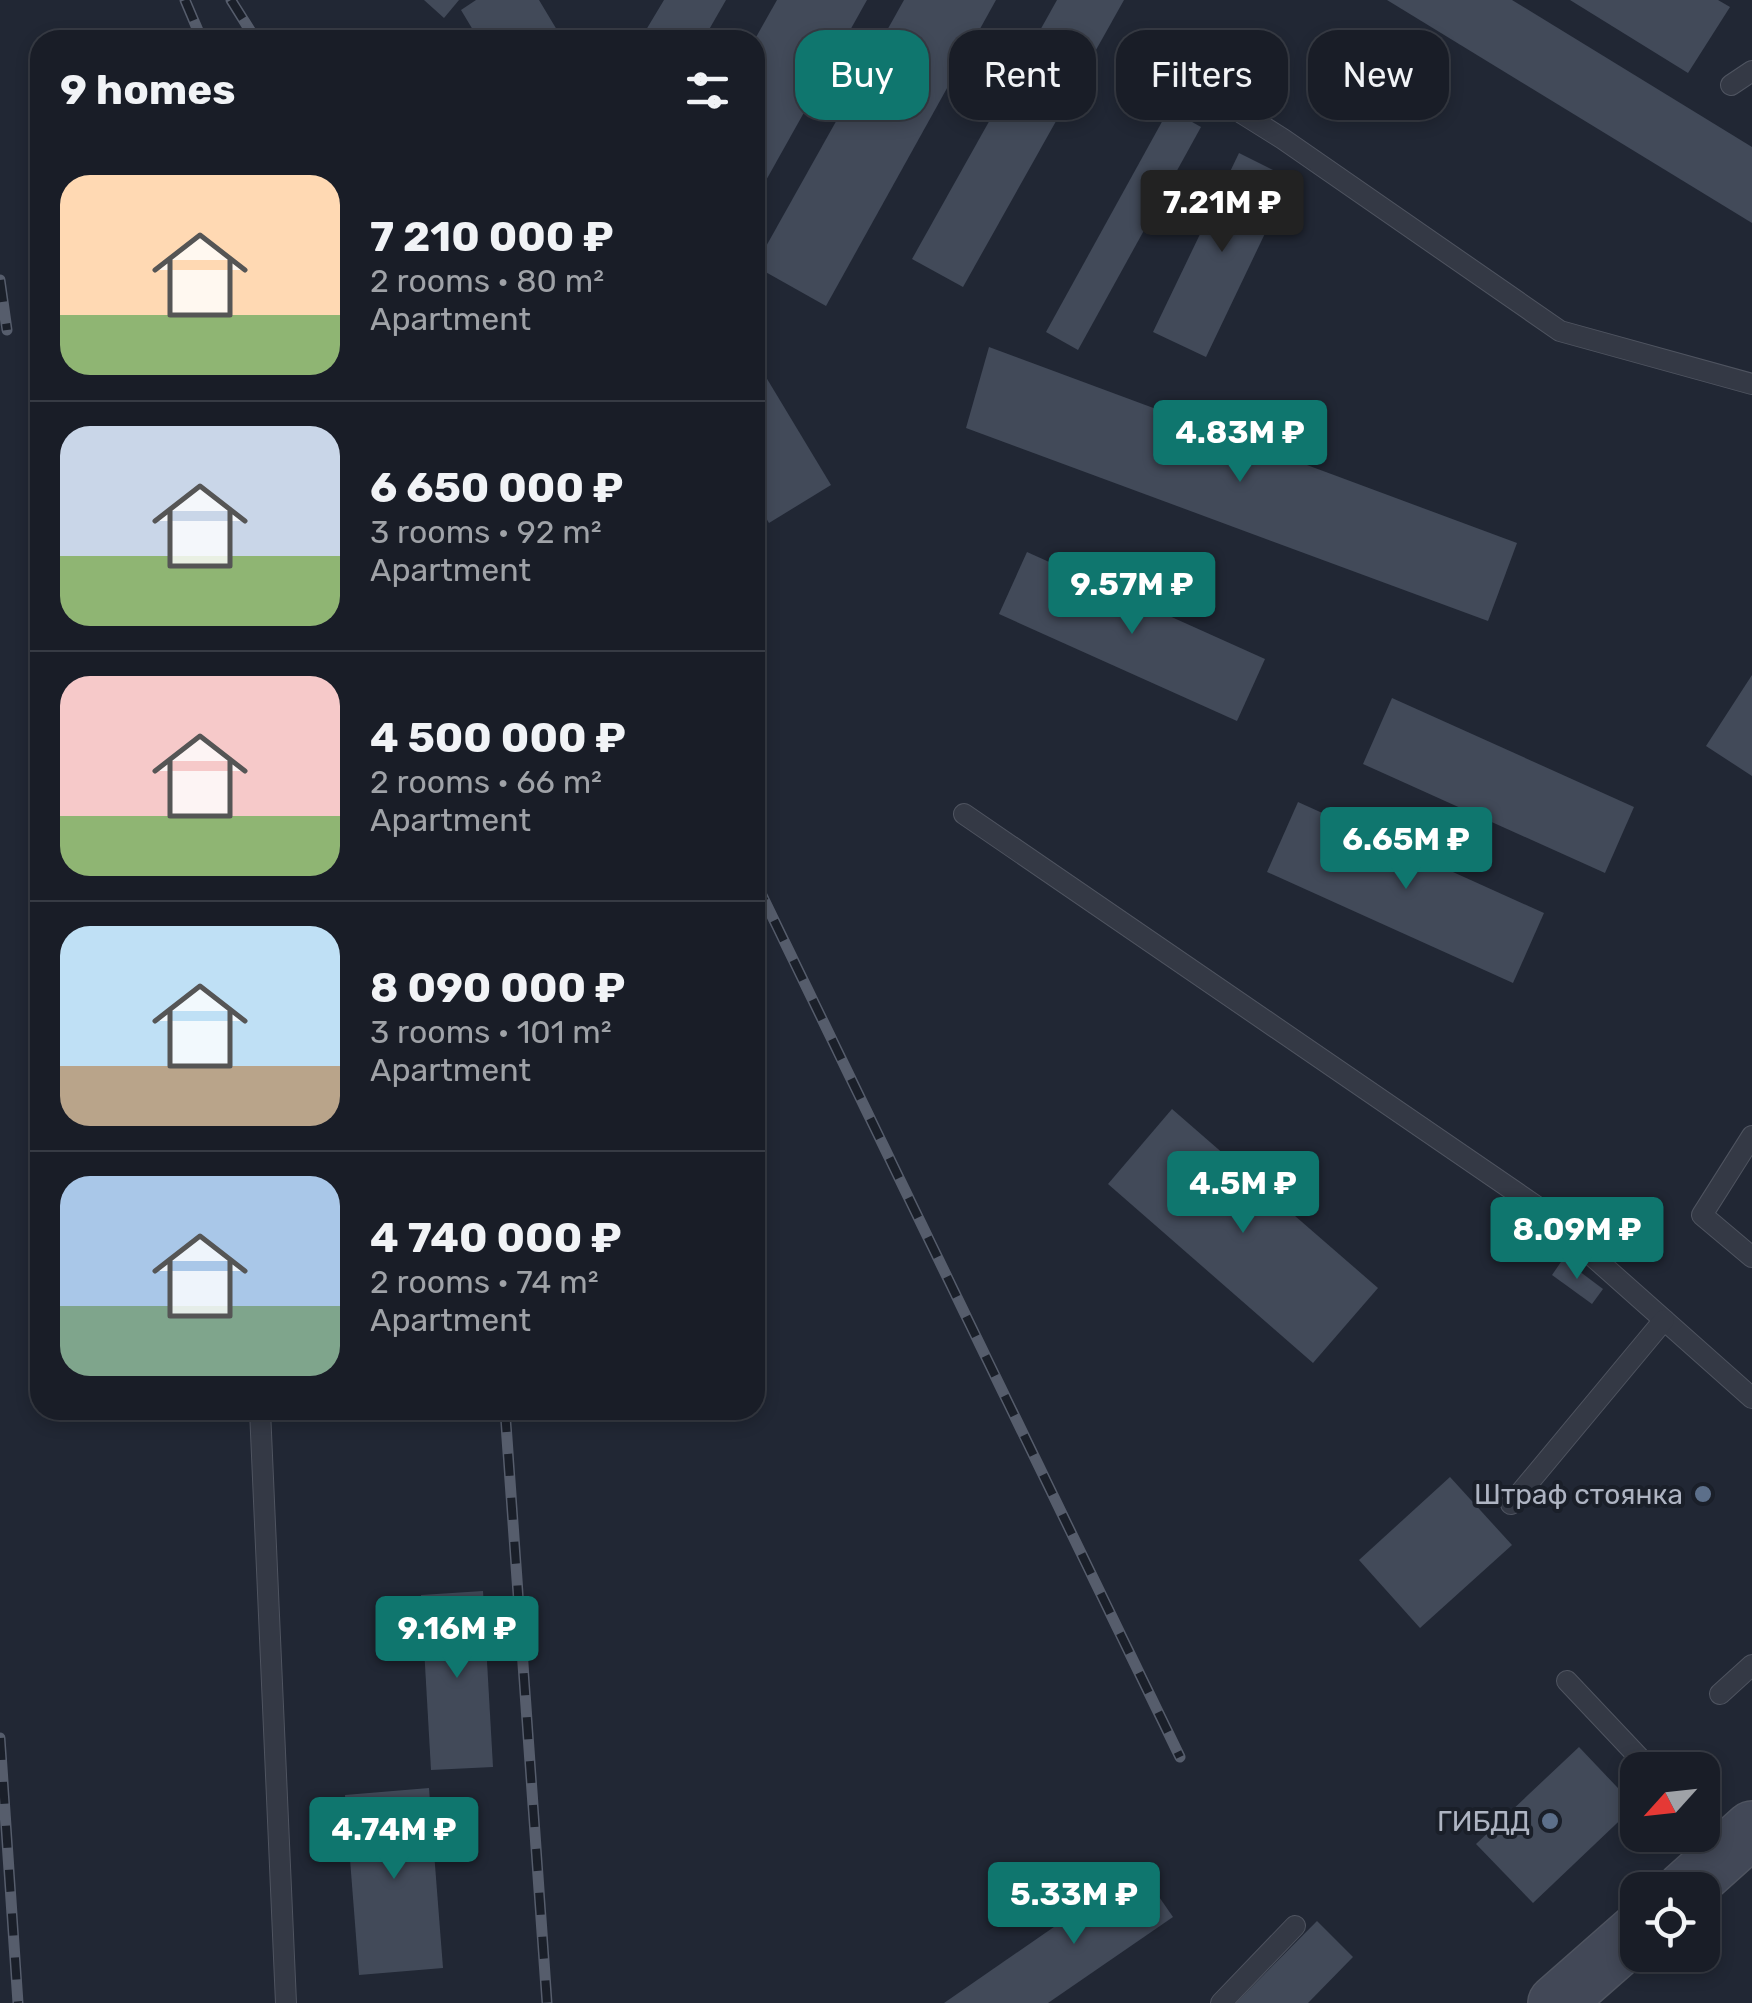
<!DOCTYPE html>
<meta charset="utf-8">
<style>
body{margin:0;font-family:Rubik,sans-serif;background:#22262f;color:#f1f3f6;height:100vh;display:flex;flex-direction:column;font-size:38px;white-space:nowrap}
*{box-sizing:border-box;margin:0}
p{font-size:32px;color:#9fa2a7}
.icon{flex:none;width:55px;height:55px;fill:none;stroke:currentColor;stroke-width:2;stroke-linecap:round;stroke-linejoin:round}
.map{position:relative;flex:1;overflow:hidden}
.panel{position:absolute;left:30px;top:30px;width:735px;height:1390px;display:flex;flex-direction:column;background:#191d27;border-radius:30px;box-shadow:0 5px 15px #0003,0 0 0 2px #373b44}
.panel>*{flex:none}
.banner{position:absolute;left:795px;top:30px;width:805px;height:90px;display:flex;gap:20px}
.needle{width:65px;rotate:243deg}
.tools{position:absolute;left:1620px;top:1752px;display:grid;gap:20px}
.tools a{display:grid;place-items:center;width:100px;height:100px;border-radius:20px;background:#191d27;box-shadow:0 5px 15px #0003,0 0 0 2px #373b44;font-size:50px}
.price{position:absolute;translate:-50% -85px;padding:0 22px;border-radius:10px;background:#0f766e;color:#fff;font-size:32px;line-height:65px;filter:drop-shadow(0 2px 5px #0008)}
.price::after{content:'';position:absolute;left:50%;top:60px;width:30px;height:22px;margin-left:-15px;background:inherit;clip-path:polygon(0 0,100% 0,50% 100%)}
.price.current{background:#222;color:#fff}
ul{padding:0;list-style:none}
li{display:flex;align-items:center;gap:30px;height:250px;padding:0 30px}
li+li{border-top:2px solid #373b44}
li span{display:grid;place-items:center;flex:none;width:280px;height:200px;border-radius:30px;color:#555}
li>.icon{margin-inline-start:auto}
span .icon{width:120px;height:120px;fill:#fffc;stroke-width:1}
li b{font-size:42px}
h2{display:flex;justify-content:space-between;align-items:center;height:120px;padding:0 30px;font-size:42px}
.chip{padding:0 35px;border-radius:30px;background:#191d27;box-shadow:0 5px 15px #0003,0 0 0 2px #373b44;font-size:35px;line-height:90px}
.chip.current{background:#0f766e;color:#fff}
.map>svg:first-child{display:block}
.building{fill:#424a59}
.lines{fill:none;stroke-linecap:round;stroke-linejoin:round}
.service-casing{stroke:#4f5460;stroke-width:22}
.secondary-casing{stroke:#4f5460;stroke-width:58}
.service{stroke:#343945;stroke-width:20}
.secondary{stroke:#424857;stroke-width:55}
.rail-casing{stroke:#565d6c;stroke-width:11}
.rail{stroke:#1a1f29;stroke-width:8;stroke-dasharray:22;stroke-linecap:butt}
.service-dot{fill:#5c6f8a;stroke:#1a1f29;stroke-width:4}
.labels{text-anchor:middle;stroke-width:8;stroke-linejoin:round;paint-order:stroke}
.poi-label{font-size:28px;fill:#aeb4c2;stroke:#1a1f29;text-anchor:end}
</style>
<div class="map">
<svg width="1752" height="2003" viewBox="0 0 1752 2003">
<rect width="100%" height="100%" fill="#212734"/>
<g class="building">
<path d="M424 0H459L444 18Z"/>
<path d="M476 0H539L563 40H479L461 10Z"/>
<path d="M664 0H726L703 40H640Z"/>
<path d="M777 0H867L755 200V39Z"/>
<path d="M904 0H996L826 306 755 266Z"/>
<path d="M1057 0H1124L963 287 912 259Z"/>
<path d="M1387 0H1512L1752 147V223Z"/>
<path d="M1570 0H1718L1730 7 1688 73Z"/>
<path d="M1169 109 1201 127 1078 350 1046 332Z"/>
<path d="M1239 153 1291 179 1206 357 1153 332Z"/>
<path d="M989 347 1517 543 1488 621 966 428Z"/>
<path d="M755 359 831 485 769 523 755 500Z"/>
<path d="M1027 552 1265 659 1237 721 999 614Z"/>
<path d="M1752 675V776L1706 746Z"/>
<path d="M1392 698 1634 807 1605 873 1363 764Z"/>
<path d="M1298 802 1544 913 1513 983 1267 872Z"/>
<path d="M1172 1109 1378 1288 1313 1363 1108 1184Z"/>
<path d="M1563 1259 1603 1289 1592 1304 1552 1275Z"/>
<path d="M1450 1477 1512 1545 1420 1628 1359 1560Z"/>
<path d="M483 1591 493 1767 431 1770 421 1595Z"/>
<path d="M1579 1747 1635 1806 1533 1903 1476 1844Z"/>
<path d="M429 1788 443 1968 359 1975 345 1795Z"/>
<path d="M1139 1868 1173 1917 1048 2003H944Z"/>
<path d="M1317 1921 1353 1957 1308 2003H1236Z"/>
</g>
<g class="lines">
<defs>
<g id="service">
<path d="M1165 65 1283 139 1560 331 1752 384"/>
<path d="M1731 85 1752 71"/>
<path d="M964 814 1536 1206 1752 1398"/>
<path d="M1752 1136 1702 1215 1752 1257"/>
<path d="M260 1410 286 2003"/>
<path d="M1511 1504 1664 1320"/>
<path d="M1567 1681 1651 1770"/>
<path d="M1720 1694 1752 1665"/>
<path d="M1702 1825 1726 1850"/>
<path d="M1221 2003 1295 1926"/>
</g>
<g id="secondary">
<path d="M1684 1890 1752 1829"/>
<path d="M1556 2003 1638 1931"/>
</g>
</defs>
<use href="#service" class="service-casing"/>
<use href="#secondary" class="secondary-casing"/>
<use href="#service" class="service"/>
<use href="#secondary" class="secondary"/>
<defs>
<g id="rail">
<path d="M185 0 202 40"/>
<path d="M231 0 256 40"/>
<path d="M0 280 7 330"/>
<path d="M755 881 1180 1757"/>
<path d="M505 1410 547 2003"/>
<path d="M0 1738 18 2003"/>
</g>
</defs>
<use href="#rail" class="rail-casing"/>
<use href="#rail" class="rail"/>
</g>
<g class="service-dot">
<circle cx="1703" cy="1494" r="10"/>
<circle cx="1550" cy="1821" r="10"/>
</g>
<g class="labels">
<g class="poi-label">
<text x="1683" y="1504">Штраф стоянка</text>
<text x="1530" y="1831">ГИБДД</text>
</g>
</g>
</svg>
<div class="tools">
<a><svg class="needle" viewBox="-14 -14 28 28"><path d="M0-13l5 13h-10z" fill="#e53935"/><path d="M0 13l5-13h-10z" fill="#9fa2a7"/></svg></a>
<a><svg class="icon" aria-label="locate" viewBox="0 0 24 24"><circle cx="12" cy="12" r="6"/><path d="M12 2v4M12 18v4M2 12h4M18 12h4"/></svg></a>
</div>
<b class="price current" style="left:1222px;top:255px">7.21M ₽</b>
<b class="price" style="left:1240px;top:485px">4.83M ₽</b>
<b class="price" style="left:1132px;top:637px">9.57M ₽</b>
<b class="price" style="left:1406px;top:892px">6.65M ₽</b>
<b class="price" style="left:1243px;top:1236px">4.5M ₽</b>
<b class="price" style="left:1577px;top:1282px">8.09M ₽</b>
<b class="price" style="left:457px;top:1681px">9.16M ₽</b>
<b class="price" style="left:394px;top:1882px">4.74M ₽</b>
<b class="price" style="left:1074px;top:1947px">5.33M ₽</b>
<div class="banner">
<a class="chip current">Buy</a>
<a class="chip">Rent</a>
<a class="chip">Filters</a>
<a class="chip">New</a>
</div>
<section class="panel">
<h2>9 homes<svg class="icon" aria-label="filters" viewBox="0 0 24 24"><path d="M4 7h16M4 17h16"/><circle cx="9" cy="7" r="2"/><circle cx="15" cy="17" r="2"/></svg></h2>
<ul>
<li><span style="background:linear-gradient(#ffd9b3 70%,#8fb573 0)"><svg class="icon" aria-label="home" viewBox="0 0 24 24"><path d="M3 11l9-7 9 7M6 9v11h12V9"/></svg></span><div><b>7 210 000 ₽</b><p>2 rooms · 80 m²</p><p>Apartment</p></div></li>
<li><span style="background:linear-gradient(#c9d6e8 65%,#8fb573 0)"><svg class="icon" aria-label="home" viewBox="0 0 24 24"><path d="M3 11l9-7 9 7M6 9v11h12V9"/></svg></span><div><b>6 650 000 ₽</b><p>3 rooms · 92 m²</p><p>Apartment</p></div></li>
<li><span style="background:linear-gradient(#f6c9c9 70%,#8fb573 0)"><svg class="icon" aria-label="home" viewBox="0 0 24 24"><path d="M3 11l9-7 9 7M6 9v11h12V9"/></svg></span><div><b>4 500 000 ₽</b><p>2 rooms · 66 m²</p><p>Apartment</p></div></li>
<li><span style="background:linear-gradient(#bfe0f5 70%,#b9a48a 0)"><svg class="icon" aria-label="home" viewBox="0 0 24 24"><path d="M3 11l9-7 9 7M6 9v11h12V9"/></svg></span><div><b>8 090 000 ₽</b><p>3 rooms · 101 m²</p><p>Apartment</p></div></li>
<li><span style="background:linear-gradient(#a9c7e8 65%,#7fa58c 0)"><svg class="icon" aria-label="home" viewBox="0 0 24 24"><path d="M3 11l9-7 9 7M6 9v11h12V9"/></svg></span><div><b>4 740 000 ₽</b><p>2 rooms · 74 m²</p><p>Apartment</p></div></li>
</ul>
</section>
</div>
